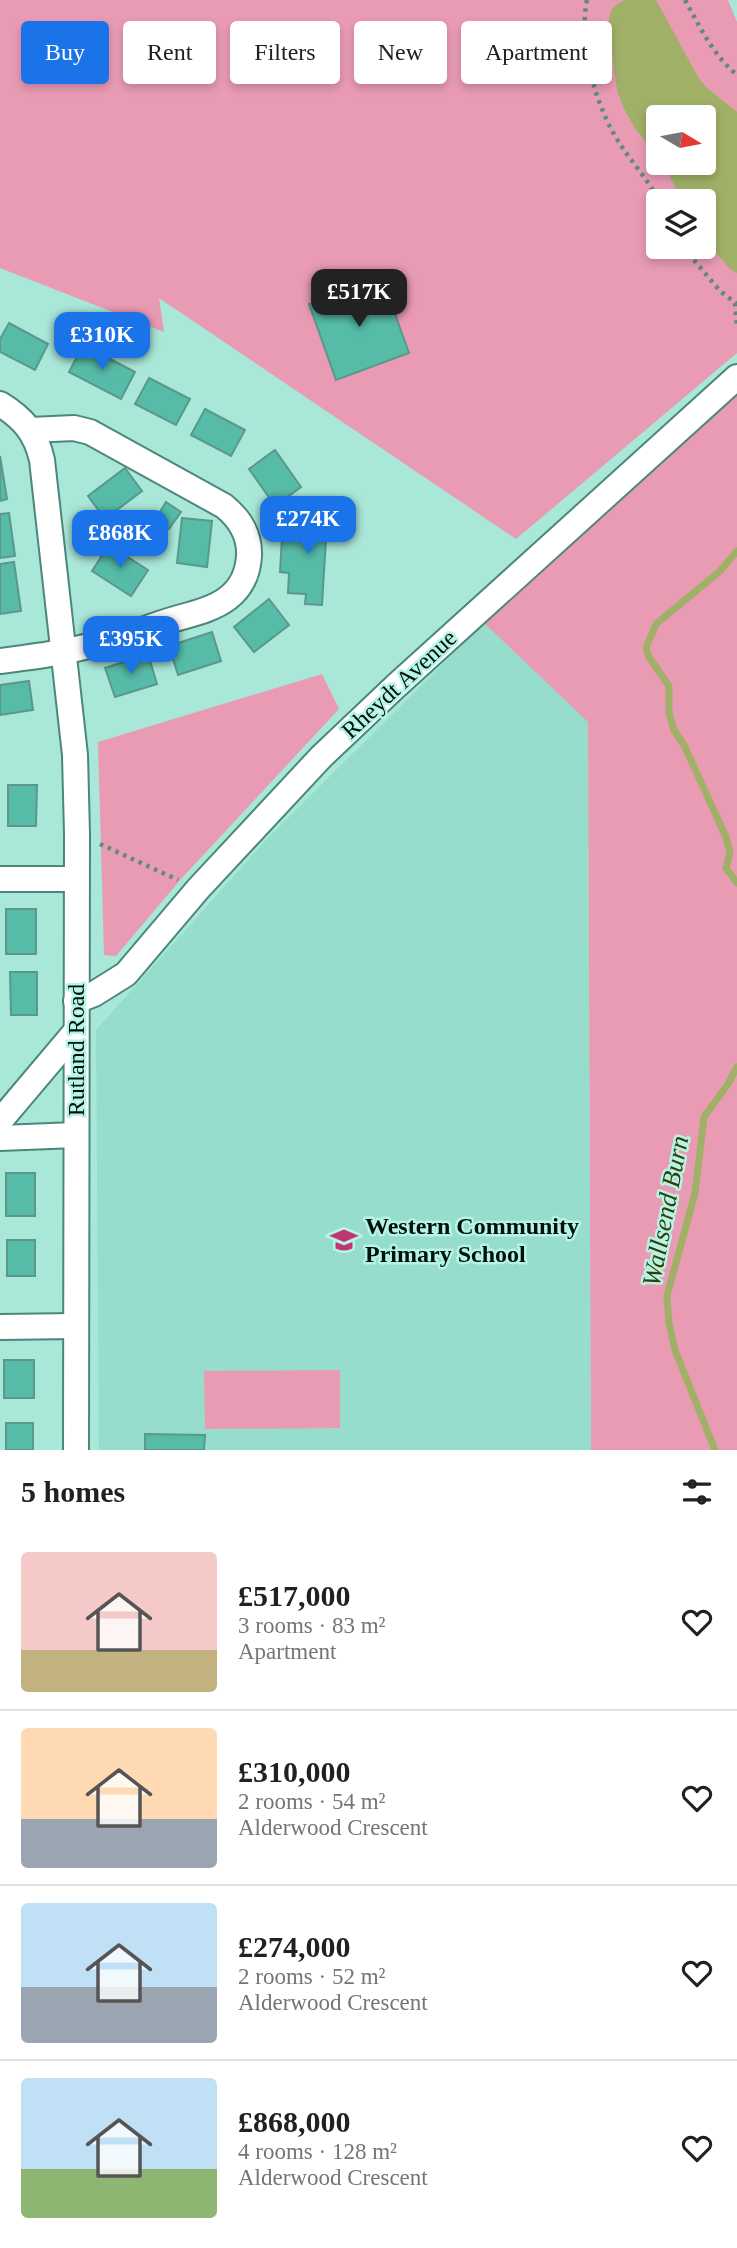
<!DOCTYPE html>
<meta charset="utf-8">
<style>
body{margin:0;font-family:"Times New Roman",serif;background:#f6f6f6;color:#202124;height:100vh;display:flex;flex-direction:column;font-size:26px;white-space:nowrap}
*{box-sizing:border-box;margin:0}
p{font-size:23px;color:#757577}
.icon{flex:none;width:38px;height:38px;fill:none;stroke:currentColor;stroke-width:2;stroke-linecap:round;stroke-linejoin:round}
.map{position:relative;height:1450px;overflow:hidden}
.side{display:flex;flex-direction:column;background:#fff;flex:1}
.side>*{flex:none}
.hud{position:absolute;left:21px;top:21px;width:696px;height:63px;display:flex;gap:14px}
.needle{width:46px;rotate:100deg}
.buttons{position:absolute;left:646px;top:105px;display:grid;gap:14px}
.buttons a{display:grid;place-items:center;width:70px;height:70px;border-radius:7px;background:#fff;box-shadow:0 4px 10px #0003;font-size:35px}
.price{position:absolute;translate:-50% -60px;padding:0 16px;border-radius:14px;background:#1a73e8;color:#fff;font-size:23px;line-height:46px;filter:drop-shadow(0 2px 4px #0008)}
.price::after{content:'';position:absolute;left:50%;top:42px;width:21px;height:16px;margin-left:-10px;background:inherit;clip-path:polygon(0 0,100% 0,50% 100%)}
.price.active{background:#222;color:#fff}
ul{padding:0;list-style:none}
li{display:flex;align-items:center;gap:21px;height:175px;padding:0 21px}
li+li{border-top:2px solid #e0e0e0}
li span{display:grid;place-items:center;flex:none;width:196px;height:140px;border-radius:7px;color:#555}
li>.icon{margin-inline-start:auto}
span .icon{width:84px;height:84px;fill:#fffc;stroke-width:1}
li b{font-size:30px}
h2{display:flex;justify-content:space-between;align-items:center;height:84px;padding:0 21px;font-size:30px}
.pill{padding:0 24px;border-radius:7px;background:#fff;box-shadow:0 4px 10px #0003;font-size:24px;line-height:63px}
.pill.active{background:#1a73e8;color:#fff}
.map>svg:first-child{display:block}
.built{fill:#96ddcd}
.green{fill:#e99bb4;fill-rule:evenodd}
.water{fill:#a0b066}
.lines{fill:none;stroke-linecap:round;stroke-linejoin:round}
.stream{stroke:#a0b066;stroke-width:7}
.building{fill:#56bca8;stroke:#5b978a;stroke-width:2}
.street-casing{stroke:#4b877a;stroke-width:28}
.path{stroke:#608a80;stroke-width:4.5;stroke-dasharray:3.5 5;stroke-linecap:butt}
.street{stroke:#fff;stroke-width:24}
.labels{text-anchor:middle;stroke-width:5;stroke-linejoin:round;paint-order:stroke}
.street-label{font-size:24px;fill:#00100c;stroke:#b6f4e6}
.poi-label{font-size:24px;font-weight:bold;fill:#00100c;stroke:#b6f4e6;text-anchor:start}
.water-label{font-size:26px;font-style:italic;fill:#353e04;stroke:#b6f4e6}
</style>
<div class="map">
<svg width="737" height="1450" viewBox="0 0 737 1450">
<rect width="100%" height="100%" fill="#a9e7d9"/>
<path class="built" d="M484 623 588 721 591 1450H99L96 1030 267 839Z"/>
<g class="green">
<path d="M0 0H728L737 22V353L516 539 159 298 164 332 0 268ZM658 117H704V163H658ZM658 201H704V247H658Z"/>
<path d="M737 394V1450H591L588 722 484 623 669 452Z"/>
<path d="M322 674 339 709 182 878 116 956 104 955 98 742Z"/>
<path d="M340 1370V1428L205 1429 204 1371Z"/>
</g>
<path class="water" d="M624 0H656L698 77 706 87 737 112V273L730 269 704 239V201H682L663 163H704V117H658V155L636 130 624 109 617 90 608 23 612 8Z"/>
<g class="lines">
<g class="stream">
<path d="M737 551 720 571 656 624 646 648 649 657 669 686V713L674 730 684 745 726 837 730 852 726 868 737 883"/>
<path d="M715 1450 675 1350 669 1323 667 1296 695 1193 704 1117 728 1084 737 1067"/>
</g>
</g>
<g class="building">
<path d="M382 278 409 353 336 380 309 304Z"/>
<path d="M9 323 48 344 35 370 0 352V339Z"/>
<path d="M83 345 135 372 121 399 69 372Z"/>
<path d="M149 378 190 399 176 425 135 404Z"/>
<path d="M205 409 245 430 231 456 191 435Z"/>
<path d="M275 450 301 487 275 506 249 469Z"/>
<path d="M0 456 7 499 0 501Z"/>
<path d="M125 468 142 491 105 519 88 496Z"/>
<path d="M166 502 181 512 169 529 155 520Z"/>
<path d="M9 513 15 556 0 558V514Z"/>
<path d="M182 518 212 521 207 567 177 563Z"/>
<path d="M292 519 346 522 344 540 326 539 322 605 305 604 306 594 288 593 289 573 280 572 282 537H291Z"/>
<path d="M109 545 148 570 131 596 92 571Z"/>
<path d="M14 562 21 611 0 614V564Z"/>
<path d="M269 599 289 625 254 652 234 627Z"/>
<path d="M212 632 221 661 178 675 169 646Z"/>
<path d="M148 654 157 684 115 697 105 668Z"/>
<path d="M29 681 33 710 0 715V685Z"/>
<path d="M8 785H37L36 826H8Z"/>
<rect x="6" y="909" width="30" height="45"/>
<path d="M10 972H37V1015H11Z"/>
<rect x="6" y="1173" width="29" height="43"/>
<rect x="7" y="1240" width="28" height="36"/>
<rect x="4" y="1360" width="30" height="38"/>
<rect x="6" y="1423" width="27" height="27"/>
<path d="M145 1434 205 1435 204 1450H145Z"/>
</g>
<g class="lines">
<defs>
<g id="street">
<path d="M0 404C23 418 36 433 42 460L75 755 77 834 76 1450"/>
<path d="M0 661C32 657 64 653 96 644 120 638 144 629 168 621 187 615 211 611 228 598 241 588 248 573 249 556 250 535 240 519 224 506L90 432 74 428 31 430"/>
<path d="M0 879H76"/>
<path d="M76 1001 94 994 126 974 198 889 321 757 397 685 737 377"/>
<path d="M0 1121 76 1031"/>
<path d="M0 1138 76 1135"/>
<path d="M0 1327 76 1326"/>
</g>
</defs>
<use href="#street" class="street-casing"/>
<g class="path">
<path d="M587 0C578 44 596 110 622 147 634 165 649 181 659 201"/>
<path d="M685 0C700 27 713 55 737 75"/>
<path d="M683 247 720 291 737 304"/>
<path d="M735 303 737 328"/>
<path d="M100 844 178 880"/>
</g>
<use href="#street" class="street"/>
</g>
<defs>
<symbol id="school-bare" viewBox="-9 -9 18 18"><path d="M0-5L7-2L0 1L-7-2ZM-4 1L0 2.5L4 1V4Q0 6-4 4Z" fill="#c03671" stroke="#b6f4e6" stroke-width="2.5" paint-order="stroke"/></symbol>
</defs>
<g fill-rule="evenodd">
<use href="#school-bare" x="325" y="1221" width="38" height="38"/>
</g>
<g class="labels">
<g class="street-label">
<text transform="translate(399 684) rotate(-43)" y="8">Rheydt Avenue</text>
<text transform="translate(76 1050) rotate(-90)" y="8">Rutland Road</text>
</g>
<g class="poi-label">
<text x="365" y="1234">Western Community<tspan x="365" dy="28">Primary School</tspan></text>
</g>
<g class="water-label">
<text transform="translate(665 1211) rotate(-79)" y="9">Wallsend Burn</text>
</g>
</g>
</svg>
<div class="buttons">
<a><svg class="needle" viewBox="-14 -14 28 28"><path d="M0-13l5 13h-10z" fill="#e53935"/><path d="M0 13l5-13h-10z" fill="#757577"/></svg></a>
<a><svg class="icon" aria-label="layers" viewBox="0 0 24 24"><path d="M12 4l9 5-9 5-9-5zM3 14l9 5 9-5"/></svg></a>
</div>
<b class="price active" style="left:359px;top:329px">£517K</b>
<b class="price" style="left:102px;top:372px">£310K</b>
<b class="price" style="left:308px;top:556px">£274K</b>
<b class="price" style="left:120px;top:570px">£868K</b>
<b class="price" style="left:131px;top:676px">£395K</b>
<div class="hud">
<a class="pill active">Buy</a>
<a class="pill">Rent</a>
<a class="pill">Filters</a>
<a class="pill">New</a>
<a class="pill">Apartment</a>
</div>
</div>
<section class="side">
<h2>5 homes<svg class="icon" aria-label="filters" viewBox="0 0 24 24"><path d="M4 7h16M4 17h16"/><circle cx="9" cy="7" r="2"/><circle cx="15" cy="17" r="2"/></svg></h2>
<ul>
<li><span style="background:linear-gradient(#f6c9c9 70%,#c2b280 0)"><svg class="icon" aria-label="home" viewBox="0 0 24 24"><path d="M3 11l9-7 9 7M6 9v11h12V9"/></svg></span><div><b>£517,000</b><p>3 rooms · 83 m²</p><p>Apartment</p></div><svg class="icon" aria-label="heart" viewBox="0 0 24 24"><path d="M12 20l-8-8c-3-5 5-10 8-4 3-6 11-1 8 4z"/></svg></li>
<li><span style="background:linear-gradient(#ffd9b3 65%,#9aa5b1 0)"><svg class="icon" aria-label="home" viewBox="0 0 24 24"><path d="M3 11l9-7 9 7M6 9v11h12V9"/></svg></span><div><b>£310,000</b><p>2 rooms · 54 m²</p><p>Alderwood Crescent</p></div><svg class="icon" aria-label="heart" viewBox="0 0 24 24"><path d="M12 20l-8-8c-3-5 5-10 8-4 3-6 11-1 8 4z"/></svg></li>
<li><span style="background:linear-gradient(#bfe0f5 60%,#9aa5b1 0)"><svg class="icon" aria-label="home" viewBox="0 0 24 24"><path d="M3 11l9-7 9 7M6 9v11h12V9"/></svg></span><div><b>£274,000</b><p>2 rooms · 52 m²</p><p>Alderwood Crescent</p></div><svg class="icon" aria-label="heart" viewBox="0 0 24 24"><path d="M12 20l-8-8c-3-5 5-10 8-4 3-6 11-1 8 4z"/></svg></li>
<li><span style="background:linear-gradient(#bfe0f5 65%,#8fb573 0)"><svg class="icon" aria-label="home" viewBox="0 0 24 24"><path d="M3 11l9-7 9 7M6 9v11h12V9"/></svg></span><div><b>£868,000</b><p>4 rooms · 128 m²</p><p>Alderwood Crescent</p></div><svg class="icon" aria-label="heart" viewBox="0 0 24 24"><path d="M12 20l-8-8c-3-5 5-10 8-4 3-6 11-1 8 4z"/></svg></li>
</ul>
</section>
